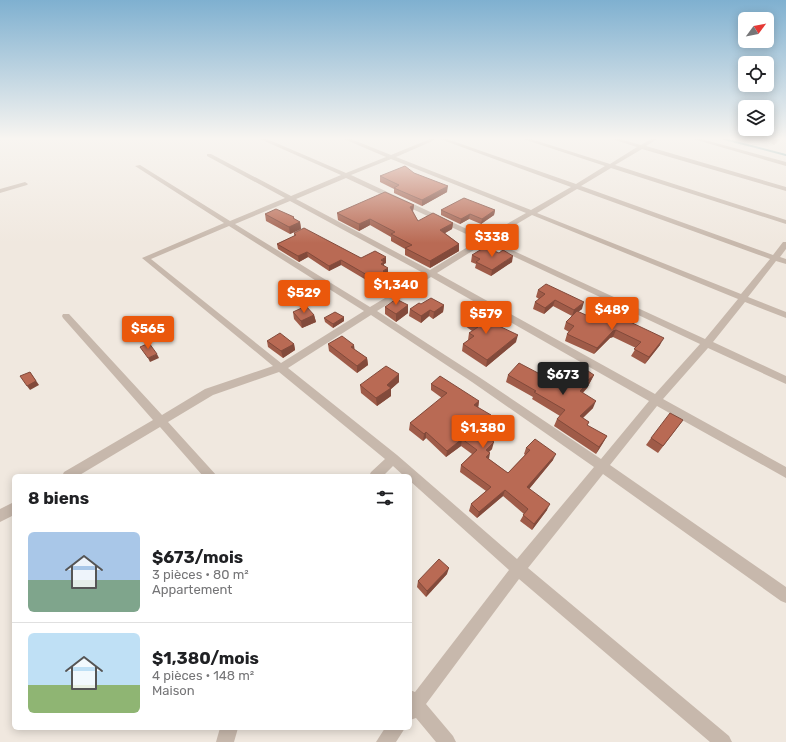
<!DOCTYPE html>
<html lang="fr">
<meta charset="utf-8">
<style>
body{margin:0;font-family:Rubik,sans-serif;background:#f2f2f2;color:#202124;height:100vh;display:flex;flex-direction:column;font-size:15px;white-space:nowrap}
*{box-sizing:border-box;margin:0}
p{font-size:13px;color:#757577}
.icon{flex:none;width:22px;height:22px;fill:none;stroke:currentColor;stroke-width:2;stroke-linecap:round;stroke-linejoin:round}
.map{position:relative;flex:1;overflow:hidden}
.details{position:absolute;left:12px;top:474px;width:400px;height:256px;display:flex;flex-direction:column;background:#fff;border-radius:6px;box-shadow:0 2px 10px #0003}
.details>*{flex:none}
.needle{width:26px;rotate:58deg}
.buttons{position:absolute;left:738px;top:12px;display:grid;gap:8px}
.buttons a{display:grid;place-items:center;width:36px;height:36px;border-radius:6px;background:#fff;box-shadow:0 2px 10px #0003;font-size:20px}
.price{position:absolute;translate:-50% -34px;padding:0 9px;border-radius:4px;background:#ea580c;color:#fff;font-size:13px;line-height:26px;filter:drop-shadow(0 1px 2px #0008)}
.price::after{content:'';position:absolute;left:50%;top:24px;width:12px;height:9px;margin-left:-6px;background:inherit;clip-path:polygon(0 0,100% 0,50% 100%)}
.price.on{background:#222;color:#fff}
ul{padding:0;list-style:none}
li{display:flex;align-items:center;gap:12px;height:100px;padding:0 16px}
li+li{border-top:1px solid #e0e0e0}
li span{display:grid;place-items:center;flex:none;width:112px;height:80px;border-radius:6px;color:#555}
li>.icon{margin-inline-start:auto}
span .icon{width:48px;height:48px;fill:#fffc;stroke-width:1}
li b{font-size:17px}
h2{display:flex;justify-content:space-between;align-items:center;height:48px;padding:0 16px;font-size:17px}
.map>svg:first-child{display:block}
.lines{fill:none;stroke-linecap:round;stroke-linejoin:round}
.stream{stroke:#81aaab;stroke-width:2}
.street{fill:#c7b8ac;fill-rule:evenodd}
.wall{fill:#9f5b48}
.shaded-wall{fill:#824a3b}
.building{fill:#b96a54;stroke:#824a3b}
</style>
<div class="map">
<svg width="786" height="742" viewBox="0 0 786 742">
<rect width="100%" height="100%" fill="#f0e8df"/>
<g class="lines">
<path class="stream" d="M724 139 786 155"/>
<g class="street">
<path d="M260 139H267L346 173 386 157 344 139H351L391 155 430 139H437L396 157 531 210 571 187 440 139H447L576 184 605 166 523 139H531L610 164 637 147 612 139H620L641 145 651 139H657L646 146 786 187V191L642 149 615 165 786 220V224L611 168 581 186 773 255 783 242H786V249L780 257 786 259V264L776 261 748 297 786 312V318L745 302 713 342 786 376V384L708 348 663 399 786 467V478L657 406 610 465 786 587V603L781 601 603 474 528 568 729 736 732 742H710L519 579 426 704 453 736 456 742H436L416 718 410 720V690L415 692 509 570 410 481V476H404L393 466 383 476H369L371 472 385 459 279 372 213 395 168 422 217 476H203L160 427 78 476H62L64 472 153 420 63 318 62 316 63 314H69L162 415 205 389 273 366 142 258 224 223 135 166 140 165 230 221 285 198 207 156V154H211L291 196 341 175ZM391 159 526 213 484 237 351 175ZM346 178 479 240 430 270 296 199ZM577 189 770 259 741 294 537 213ZM290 201 425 274 370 307 235 224ZM532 215 738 299 705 339 490 240ZM229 226 364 311 281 363 151 259ZM485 243 700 344 655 394 437 273ZM431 277 649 401 601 459 479 377 377 311ZM371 315 472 382 594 467 517 559 397 455 288 368Z"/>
<path d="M693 139H701L786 162V166Z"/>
<path d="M774 139H780L774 145 771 143Z"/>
<path d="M25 182 28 184 27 185 0 193V189Z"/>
<path d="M14 502V515L0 522V509Z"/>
<path d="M220 728H238L234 742H216Z"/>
<path d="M385 728H405L396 742H376Z"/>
</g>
</g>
<g class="wall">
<path d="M414 173 447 192 422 206 394 193V189L380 182V176Z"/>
<path d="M414 205 413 211 418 221 453 223 452 229 445 233 459 244V251L430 268 405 255V249L391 241V237L370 225 359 231 338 220 337 213Z"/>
<path d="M441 210H495L494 215 481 224 469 219 460 224 441 215Z"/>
<path d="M265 214 294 217V219L300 222 301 229 290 234 266 221Z"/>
<path d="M294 233 361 258 386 263 384 264V265L388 273 387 274 399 286 388 293 341 265 329 271 308 257 299 262 278 249 277 244 294 236Z"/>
<path d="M472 255 512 262 491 276 475 268 476 264 471 262Z"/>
<path d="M538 290 582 309 578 312 597 320 660 345 645 364 631 356 636 348 613 337 610 338 594 354 565 341 567 334 569 332 564 329 566 322 572 316 553 306 544 314 533 309 535 302 539 299 536 297Z"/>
<path d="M408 305V313L396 322 385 314V307Z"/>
<path d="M444 305 443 312 433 319 429 316 421 323 409 316 410 309Z"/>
<path d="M293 312 314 315 316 322 302 328 294 319Z"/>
<path d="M344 317V321L333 328 325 322 324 318Z"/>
<path d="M462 317 487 320H486L516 342 486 367 462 351 463 344 469 340H468L469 333 472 331 461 323Z"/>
<path d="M267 341 294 344 295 350 283 358 268 347Z"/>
<path d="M328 344 355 350 367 358 368 365 357 373 329 351Z"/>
<path d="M538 373 574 380 594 375 587 388 583 393 593 408 583 418 589 422 587 426 607 436 596 454 554 426 557 419 560 416 532 399 533 397 506 382 508 375Z"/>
<path d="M399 374V382L391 389V396L377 406 361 393 360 385Z"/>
<path d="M431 384 479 401 478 408 489 421 481 432 492 449 489 452V459L508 473 525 455 524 454 526 448 553 460 529 489 547 510 532 530 520 521 524 514 503 496 477 518 469 511 471 504 486 491 460 472 461 465 472 454 461 446 446 457 426 438 423 441 409 430 410 423 442 398 431 390Z"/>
<path d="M683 420 658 453 646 445 651 438Z"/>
<path d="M447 574 426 597 417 587 418 581Z"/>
</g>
<g class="shaded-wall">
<path d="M448 186 447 192 422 206V200Z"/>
<path d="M414 205 413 211 410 213V207Z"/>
<path d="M495 210 494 215 481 224 482 219Z"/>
<path d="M470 214 469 219 460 224 461 219Z"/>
<path d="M370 219V225L359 231V224Z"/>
<path d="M300 222 301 229 290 234 289 227Z"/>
<path d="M453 223 452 229 440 236V230Z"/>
<path d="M459 244V251L430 268V261Z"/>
<path d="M307 252 308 257 299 262 298 256Z"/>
<path d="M513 256 512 262 491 276 492 270Z"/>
<path d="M386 257V263L384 264V267L381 269V260Z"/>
<path d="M341 260V265L329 271V266Z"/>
<path d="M388 268V273L383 277V271Z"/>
<path d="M399 281V286L388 293V287Z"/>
<path d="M555 300 553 306 544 314 545 308Z"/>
<path d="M584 302 582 309 572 316 574 310Z"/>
<path d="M408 305V313L396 322V314Z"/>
<path d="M444 305 443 312 433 319 434 312Z"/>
<path d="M430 310 429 316 421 323V316Z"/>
<path d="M488 313 487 320 481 325 482 318Z"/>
<path d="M314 315 316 322 302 328 301 321Z"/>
<path d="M344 317V321L333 328V324Z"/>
<path d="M616 330 613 337 610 338 594 354 597 348 613 331Z"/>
<path d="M518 335 516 342 486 367 487 360Z"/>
<path d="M664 338 660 345 645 364 649 357Z"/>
<path d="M294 344 295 350 283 358 281 351Z"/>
<path d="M354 345 355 352 351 347Z"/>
<path d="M157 354 159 358 150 362 148 358Z"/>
<path d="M367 358 368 365 357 373V366Z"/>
<path d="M30 372 39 385 30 390 27 386Z"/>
<path d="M399 374V382L391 389V396L377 406 376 398 387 385Z"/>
<path d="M594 375 587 388 577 398 580 391 588 380Z"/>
<path d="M479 401 478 408 474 405Z"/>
<path d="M596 401 593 408 577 423 580 416Z"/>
<path d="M491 415 489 421 477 437 478 431Z"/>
<path d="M426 432V438L423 441 424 434Z"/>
<path d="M607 436 603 443 596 454 599 447Z"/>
<path d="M462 439 461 446 446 457 447 451Z"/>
<path d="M494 442 492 449 484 456 486 450Z"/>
<path d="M490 453 489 459 486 457Z"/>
<path d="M556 454 553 460 525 494 527 487Z"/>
<path d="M505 490 503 496 477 518 479 512Z"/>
<path d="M550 504 547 510 532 530 534 524Z"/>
<path d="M449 568 447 574 426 597 427 591Z"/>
</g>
<g class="building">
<path d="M405 166 414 173 448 186 422 200 394 188 399 185 380 176Z"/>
<path d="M385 192 414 205 410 207 418 221 433 213 453 223 440 230 459 244 430 261 405 248 412 245 391 234 395 232 370 219 359 224 337 213Z"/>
<path d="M464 198 495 210 482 219 470 214 461 219 441 210Z"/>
<path d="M276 209 294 217 293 218 300 222 289 227 265 214Z"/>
<path d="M304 228 361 258 375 251 386 257 381 260 384 262 381 264 388 268 383 271 399 281 388 287 341 260 329 266 307 252 298 256 277 244 296 235 294 233Z"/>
<path d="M485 247 499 253 503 250 513 256 492 270 476 262 480 259 472 255Z"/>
<path d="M546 284 584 302 574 310 555 300 545 308 535 302 545 294 538 290Z"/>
<path d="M431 298 444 305 434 312 430 310 421 316 410 309 419 303 421 304Z"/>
<path d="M396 299 408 305 396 314 385 307Z"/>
<path d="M306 306 314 315 301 321 293 312Z"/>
<path d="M474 306 488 313 482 318 518 335 487 360 463 344 474 336 469 333 478 327 462 317Z"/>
<path d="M577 311 597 320 607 311 664 338 649 357 634 349 641 342 616 330 613 331 597 348 567 334 574 326 566 322Z"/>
<path d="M335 312 344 317 333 324 324 318Z"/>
<path d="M280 333 294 344 281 351 267 341Z"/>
<path d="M342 336 354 345 351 347 367 358 357 366 328 344Z"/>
<path d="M149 343 157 354 148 358 140 347Z"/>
<path d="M519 363 538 373 548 364 574 380 585 369 594 375 588 380 590 381 580 391 596 401 580 416 589 422 587 425 607 436 599 447 557 419 565 410 534 392 536 391 508 375Z"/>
<path d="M386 366 399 374 387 385 391 388 376 398 360 385Z"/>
<path d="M30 372 36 381 27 386 20 376Z"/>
<path d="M440 376 479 401 474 405 491 415 478 431 494 442 486 450 490 453 486 457 508 473 530 450 526 448 535 439 556 454 527 487 550 504 534 524 523 515 528 509 505 490 479 512 471 504 491 487 461 465 477 450 462 439 447 451 426 432 424 434 410 423 447 393 431 384Z"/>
<path d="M670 413 683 420 663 446 651 438Z"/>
<path d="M439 559 449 568 427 591 418 581Z"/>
</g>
<linearGradient id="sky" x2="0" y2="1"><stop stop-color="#7fb0d0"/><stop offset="0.57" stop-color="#f8f5f1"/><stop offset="1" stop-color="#f8f5f1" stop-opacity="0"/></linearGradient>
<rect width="786" height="243" fill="url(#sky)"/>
</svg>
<div class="buttons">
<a><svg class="needle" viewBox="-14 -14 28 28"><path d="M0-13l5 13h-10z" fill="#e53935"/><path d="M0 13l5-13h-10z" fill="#757577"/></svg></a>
<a><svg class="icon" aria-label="locate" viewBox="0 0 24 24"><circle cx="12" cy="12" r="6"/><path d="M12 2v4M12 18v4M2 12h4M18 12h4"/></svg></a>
<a><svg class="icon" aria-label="layers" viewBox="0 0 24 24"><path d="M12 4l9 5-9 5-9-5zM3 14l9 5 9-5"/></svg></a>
</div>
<b class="price" style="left:492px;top:258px">$338</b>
<b class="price" style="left:396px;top:306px">$1,340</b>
<b class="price" style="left:304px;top:314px">$529</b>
<b class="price" style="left:612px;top:331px">$489</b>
<b class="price" style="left:486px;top:335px">$579</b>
<b class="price" style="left:148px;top:350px">$565</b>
<b class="price on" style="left:563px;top:396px">$673</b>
<b class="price" style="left:483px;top:449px">$1,380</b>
<section class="details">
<h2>8 biens<svg class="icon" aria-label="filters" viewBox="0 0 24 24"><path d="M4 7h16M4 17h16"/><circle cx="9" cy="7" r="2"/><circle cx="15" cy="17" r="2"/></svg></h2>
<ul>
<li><span style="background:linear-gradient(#a9c7e8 60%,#7fa58c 0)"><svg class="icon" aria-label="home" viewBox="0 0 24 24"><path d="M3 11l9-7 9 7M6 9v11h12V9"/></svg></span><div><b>$673/mois</b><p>3 pièces · 80 m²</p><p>Appartement</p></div></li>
<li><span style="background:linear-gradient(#bfe0f5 65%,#8fb573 0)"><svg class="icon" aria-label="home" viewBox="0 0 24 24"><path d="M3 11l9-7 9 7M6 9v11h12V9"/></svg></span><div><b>$1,380/mois</b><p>4 pièces · 148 m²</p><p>Maison</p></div></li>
</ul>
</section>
</div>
